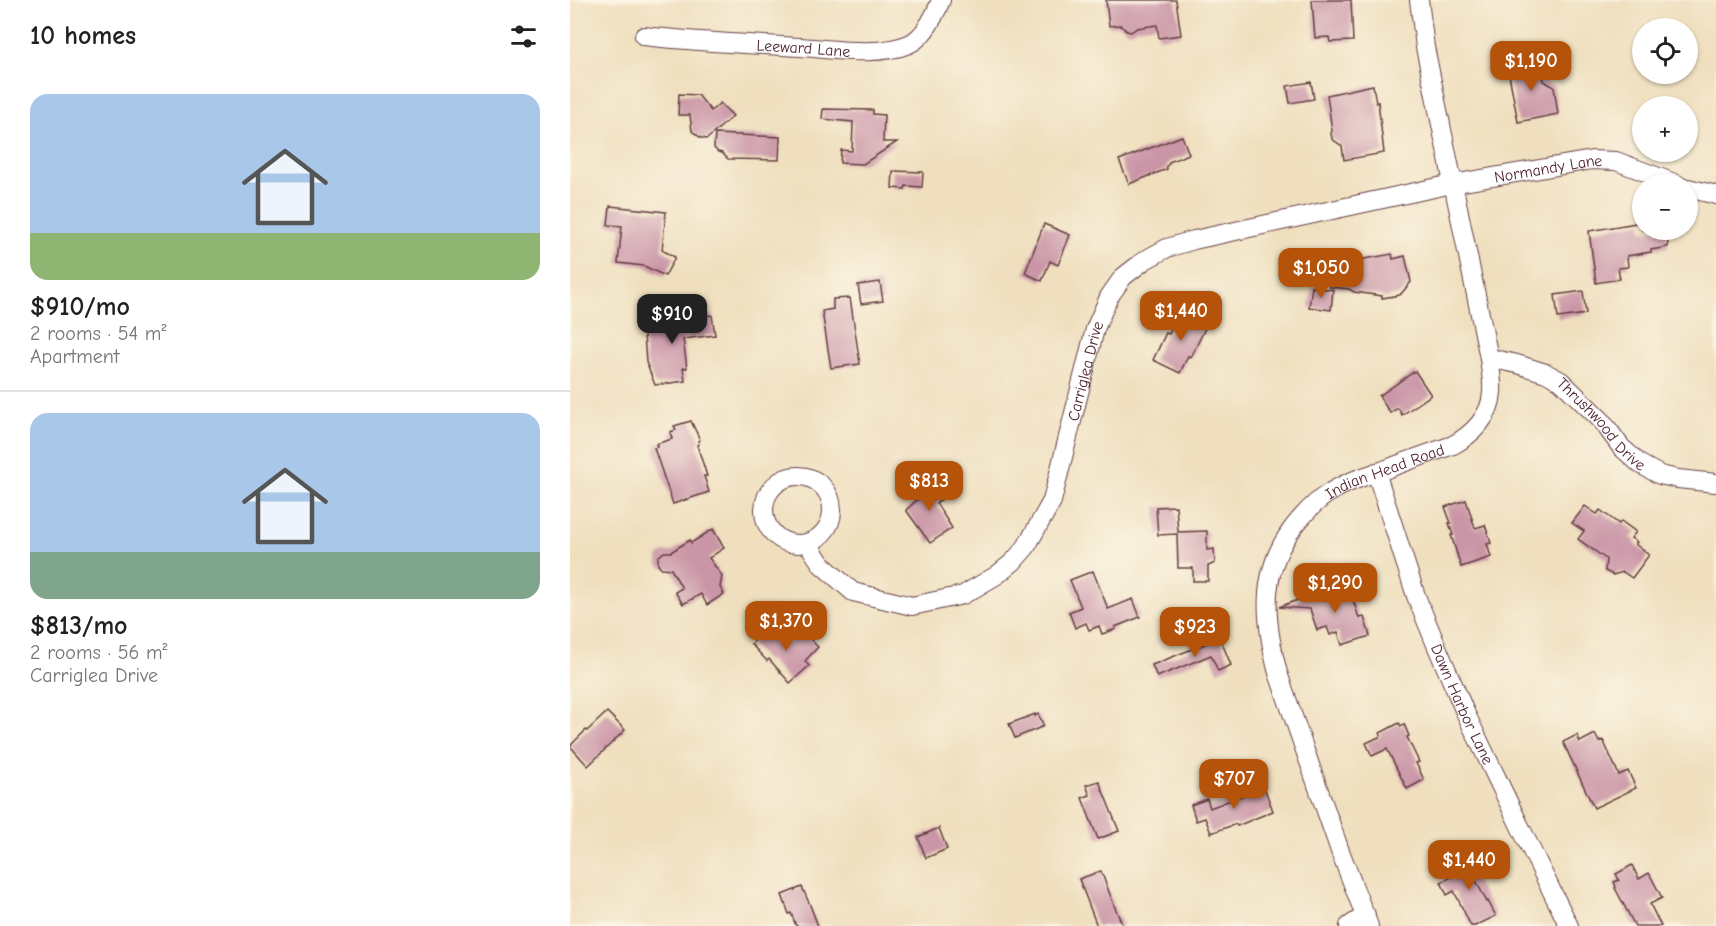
<!DOCTYPE html>
<meta charset="utf-8">
<style>
body{margin:0;font-family:"Comic Neue",sans-serif;background:#f2f2f2;color:#202124;height:100vh;display:flex;flex-direction:column;font-size:22px;white-space:nowrap}
*{box-sizing:border-box;margin:0}
p{font-size:20px;color:#757577}
.icon{flex:none;width:33px;height:33px;fill:none;stroke:currentColor;stroke-width:2;stroke-linecap:round;stroke-linejoin:round}
.map{position:relative;flex:1;overflow:hidden}
.sheet{display:flex;flex-direction:column;background:#fff;width:570px}
.sheet>*{flex:none}
.buttons{position:absolute;left:1062px;top:18px;display:grid;gap:12px}
.buttons a{display:grid;place-items:center;width:66px;height:66px;border-radius:50%;background:#fff;box-shadow:0 2px 4px #0004;font-size:30px}
.price{position:absolute;translate:-50% -51px;padding:0 14px;border-radius:12px;background:#b45309;color:#fff;font-size:20px;line-height:39px;filter:drop-shadow(0 2px 3px #0008)}
.price::after{content:'';position:absolute;left:50%;top:36px;width:18px;height:14px;margin-left:-9px;background:inherit;clip-path:polygon(0 0,100% 0,50% 100%)}
.price.on{background:#222;color:#fff}
ul{padding:0;list-style:none}
li{display:grid;align-content:center;gap:12px;height:318px;padding:0 30px}
li+li{border-top:2px solid #e0e0e0}
li span{display:grid;place-items:center;height:186px;border-radius:18px;color:#555}
li>.icon{margin-inline-start:auto}
span .icon{width:108px;height:108px;fill:#fffc;stroke-width:1}
li b{font-size:26px}
h2{display:flex;justify-content:space-between;align-items:center;height:72px;padding:0 30px;font-size:26px}
main{display:flex;flex:1;min-height:0}
.map>svg:first-child{display:block}
.building{fill:#ca96a7}
.lines{fill:none;stroke-linecap:round;stroke-linejoin:round}
.minor-casing{stroke:#633c41;stroke-width:20}
.minor{stroke:#fff;stroke-width:18}
.labels{text-anchor:middle;stroke-width:6;stroke-linejoin:round;paint-order:stroke}
.street-label{font-size:16px;fill:#4a1f2b;stroke:#fcf5e5}
</style>
<main>
<section class="sheet">
<h2>10 homes<svg class="icon" aria-label="filters" viewBox="0 0 24 24"><path d="M4 7h16M4 17h16"/><circle cx="9" cy="7" r="2"/><circle cx="15" cy="17" r="2"/></svg></h2>
<ul>
<li><span style="background:linear-gradient(#a9c7e8 75%,#8fb573 0)"><svg class="icon" aria-label="home" viewBox="0 0 24 24"><path d="M3 11l9-7 9 7M6 9v11h12V9"/></svg></span><div><b>$910/mo</b><p>2 rooms · 54 m²</p><p>Apartment</p></div></li>
<li><span style="background:linear-gradient(#a9c7e8 75%,#7fa58c 0)"><svg class="icon" aria-label="home" viewBox="0 0 24 24"><path d="M3 11l9-7 9 7M6 9v11h12V9"/></svg></span><div><b>$813/mo</b><p>2 rooms · 56 m²</p><p>Carriglea Drive</p></div></li>
</ul>
</section>
<div class="map">
<svg width="1146" height="926" viewBox="0 0 1146 926">
<rect width="100%" height="100%" fill="#fcf5e5"/>
<filter id="ink" filterUnits="userSpaceOnUse"><feTurbulence type="fractalNoise" baseFrequency=".0167" numOctaves="2"/><feDisplacementMap in="SourceGraphic" scale="12" xChannelSelector="R" yChannelSelector="G"/><feConvolveMatrix kernelMatrix="1 2 1 2 8 2 1 2 1" color-interpolation-filters="sRGB"/></filter>
<filter id="wash" filterUnits="userSpaceOnUse"><feTurbulence type="fractalNoise" baseFrequency=".008" numOctaves="4" result="noise"/><feDisplacementMap in="SourceGraphic" scale="24" xChannelSelector="R" yChannelSelector="G"/><feGaussianBlur stdDeviation="1.35" result="paint"/><feColorMatrix in="noise" values="0 0 0 0 0 0 0 0 0 0 0 0 0 0 0 0 0 1.4 0 .05"/><feComposite in="paint" operator="in"/></filter>
<g filter="url(#wash)">
<rect width="100%" height="100%" fill="#efdfbe"/>
<g id="blocks">
<g class="building">
<path d="M536 0H606L611 35 589 38 587 25 567 28 561 32 557 31 550 25 539 26Z"/>
<path d="M742 0H781L783 41 760 42 759 37 745 38Z"/>
<path d="M964 59 966 71 972 70 974 81 984 87 988 114 948 122 937 64Z"/>
<path d="M741 82 744 99 720 103 717 86Z"/>
<path d="M803 85 806 103 808 102 814 153 774 160 772 146 762 139 761 133 762 131 757 95Z"/>
<path d="M109 94 128 95 141 111 150 103 163 116 137 139 131 138 122 131 120 115H108Z"/>
<path d="M253 109 303 110V114L314 115 313 142H327L293 164 270 163 271 150 282 151 283 122 252 119Z"/>
<path d="M145 134 210 137 209 160 158 159 152 153 148 152 144 148Z"/>
<path d="M612 136 619 154 599 162V164L596 166 597 169 559 184 549 160Z"/>
<path d="M323 171 353 172 352 187 336 186 335 189 322 188Z"/>
<path d="M40 206 96 212 92 250 105 257 95 276 74 266 48 263 52 226 38 225Z"/>
<path d="M1072 222V230H1097L1098 247 1081 250V252L1057 256 1058 267 1048 268 1050 279 1026 283 1019 231Z"/>
<path d="M474 224 500 235 488 265 480 261 472 281 455 273Z"/>
<path d="M822 254 823 259 835 256 841 282 830 295 812 298V296L784 292 779 289 760 287 765 259 780 261 785 258 789 260Z"/>
<path d="M310 282 313 301 291 304 288 285Z"/>
<path d="M742 287 763 290 761 310 739 307Z"/>
<path d="M1013 291 1016 314 988 318 985 295Z"/>
<path d="M280 298 290 364 261 368 252 311 263 309V299Z"/>
<path d="M616 311 638 322 621 357 618 356 610 373 583 360 596 333 599 334 604 323 609 325Z"/>
<path d="M142 315 145 335 113 339 117 368H113L115 381 85 385 76 362 73 321 109 316 110 319Z"/>
<path d="M845 371 861 395 832 415 828 408 820 413 809 396Z"/>
<path d="M121 421 130 440 128 441 129 444 127 445 137 476H134L139 492 103 504 84 448 87 447 86 444 102 439 100 432 106 430 104 426Z"/>
<path d="M364 481 371 500 366 503 382 528 360 543 336 510 348 499 345 487Z"/>
<path d="M896 500 905 528 915 525 921 543 917 544 921 557 891 567 881 535H883L879 523H881L875 507Z"/>
<path d="M606 506 608 532 637 531V550L644 549 645 563 638 566V581H623V568H608L607 534 588 535 586 507Z"/>
<path d="M1015 506 1027 514 1030 510 1049 524 1051 521 1066 532 1061 538 1067 542 1065 544 1079 555 1062 578 1053 572 1043 575 1035 571 1036 559 1008 539 1014 531 1002 523Z"/>
<path d="M143 529 154 548 139 558 152 576 150 587 154 594 137 605 131 594 113 604 105 592 112 588 101 569 92 568 88 565V557L94 552H101L120 540 121 543Z"/>
<path d="M523 571 538 609 563 599 570 617 545 627 546 629 532 634 529 626 519 630 516 623 505 628 499 612 511 607 500 580Z"/>
<path d="M770 587 771 591 779 588 789 618 794 617 800 636 772 645 768 632 760 635 757 627 747 630 740 609 709 607 757 589 758 591Z"/>
<path d="M202 625 218 642 233 632 248 647 235 661 239 666 220 683 199 659 197 661 181 644Z"/>
<path d="M650 638 661 665 648 671 641 655 587 677 582 665Z"/>
<path d="M37 712 55 730 18 766 0 746 16 730 17 731Z"/>
<path d="M465 714V716L468 714 474 726 445 738 439 724Z"/>
<path d="M829 723 831 726 834 724 839 736 837 737 849 762 846 763 854 780 837 789 817 749 802 756 796 743 811 736 810 733Z"/>
<path d="M1025 734 1029 742 1033 740 1049 775 1058 771 1066 788 1024 808 993 742 1007 735 1010 742Z"/>
<path d="M529 781 549 831 528 839 512 798 520 795 516 785Z"/>
<path d="M694 787 703 811 667 826 666 824 641 833 635 818 626 821 621 805 637 799 640 808Z"/>
<path d="M369 828 377 849 356 858 348 837Z"/>
<path d="M898 852 910 874 904 877 917 902 918 901 926 916 905 926H901L884 891 877 895 871 882 890 873 883 859Z"/>
<path d="M1062 865 1069 879 1079 873 1092 898 1080 904 1091 926H1065L1045 888 1046 887 1044 882 1049 880 1046 874Z"/>
<path d="M531 871 546 910 553 926H527L509 879Z"/>
<path d="M232 887 240 905 248 926H226L221 913 219 914 212 895Z"/>
</g>
</g>
</g>
<g filter="url(#ink)">
<use href="#blocks" fill-opacity="0" stroke="#633c41" stroke-width="1.5"/>
<g class="lines">
<defs>
<g id="minor">
<path id="s1" d="M74 36C126 42 178 44 230 47 263 49 308 57 339 44 355 37 365 15 371 0"/>
<path d="M1118 188 1146 195"/>
<path id="s2" d="M919 358 947 364 976 373 991 381 1032 421 1051 447 1070 464 1090 475 1108 479 1146 483"/>
<path id="s3" d="M806 472 846 596 867 647 895 712 958 843 999 926"/>
<circle cx="228" cy="510" r="34"/>
<path id="s4" d="M241 542 242 550 252 565 283 592 342 606 393 595 427 575 443 562 456 547 482 501 525 329 539 297 553 277 575 260 597 248 624 240 882 184 1022 160 1046 161 1107 184"/>
<path d="M779 926 796 915"/>
<path id="s5" d="M799 926 770 851 708 673C693 616 689 565 731 518 739 509 749 499 759 493 776 482 795 476 814 470 837 461 860 453 883 445 903 434 921 416 922 392 923 381 920 369 919 358L855 47 849 0"/>
</g>
</defs>
<use href="#minor" class="minor-casing"/>
<use href="#minor" class="minor"/>
</g>
</g>
<g class="labels">
<g class="street-label">
<text dy="6" stroke="none"><textPath href="#s1" startOffset="160">Leeward Lane</textPath></text>
<text dy="6" stroke="none"><textPath href="#s4" startOffset="992">Normandy Lane</textPath></text>
<text dy="6" stroke="none"><textPath href="#s4" startOffset="447">Carriglea Drive</textPath></text>
<text dy="6" stroke="none"><textPath href="#s2" startOffset="135">Thrushwood Drive</textPath></text>
<text dy="6" stroke="none"><textPath href="#s5" startOffset="531">Indian Head Road</textPath></text>
<text dy="6" stroke="none"><textPath href="#s3" startOffset="248">Dawn Harbor Lane</textPath></text>
</g>
</g>
</svg>
<div class="buttons">
<a><svg class="icon" aria-label="locate" viewBox="0 0 24 24"><circle cx="12" cy="12" r="6"/><path d="M12 2v4M12 18v4M2 12h4M18 12h4"/></svg></a>
<a>+</a>
<a>−</a>
</div>
<b class="price" style="left:961px;top:92px">$1,190</b>
<b class="price" style="left:751px;top:299px">$1,050</b>
<b class="price" style="left:611px;top:342px">$1,440</b>
<b class="price on" style="left:102px;top:345px">$910</b>
<b class="price" style="left:359px;top:512px">$813</b>
<b class="price" style="left:765px;top:614px">$1,290</b>
<b class="price" style="left:216px;top:652px">$1,370</b>
<b class="price" style="left:625px;top:658px">$923</b>
<b class="price" style="left:664px;top:810px">$707</b>
<b class="price" style="left:899px;top:891px">$1,440</b>
</div>
</main>
